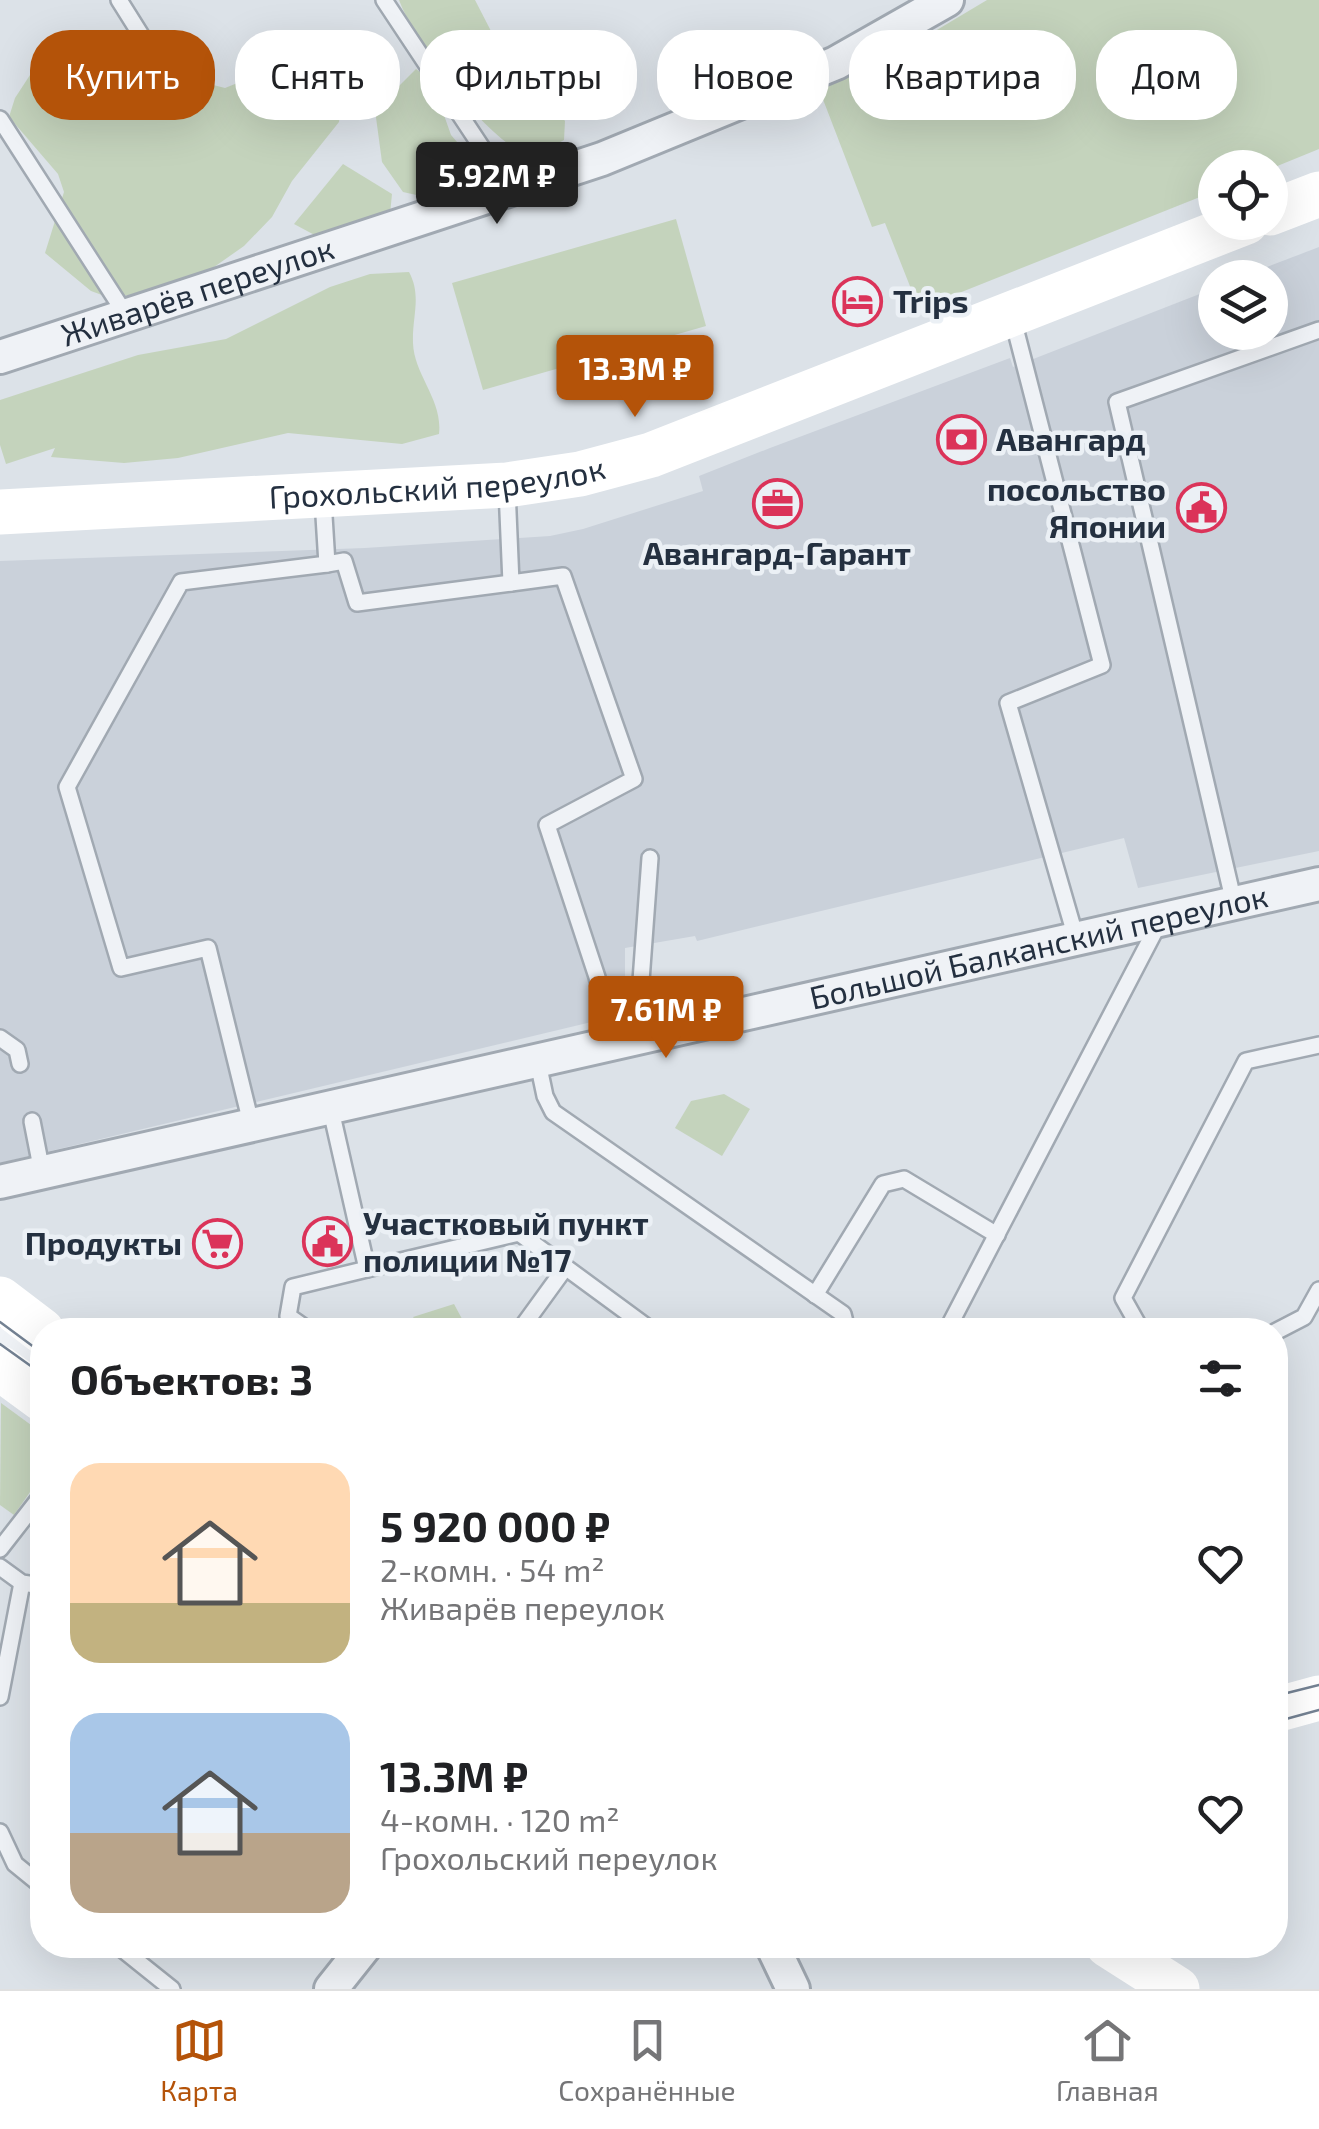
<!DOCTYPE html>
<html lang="ru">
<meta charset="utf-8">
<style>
body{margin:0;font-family:"Exo 2",sans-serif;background:#f6f6f6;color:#202124;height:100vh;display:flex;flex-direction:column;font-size:38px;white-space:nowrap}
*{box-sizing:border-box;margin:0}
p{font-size:32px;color:#757577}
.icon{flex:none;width:55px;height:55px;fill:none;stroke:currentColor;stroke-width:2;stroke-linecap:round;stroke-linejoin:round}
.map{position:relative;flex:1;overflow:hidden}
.sheet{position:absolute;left:30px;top:1318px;width:1258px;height:640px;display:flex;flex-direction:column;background:#fff;border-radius:40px;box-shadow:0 10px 40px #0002}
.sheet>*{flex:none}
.hud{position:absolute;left:30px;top:30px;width:1260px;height:90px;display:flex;gap:20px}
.controls{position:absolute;left:1198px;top:150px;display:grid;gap:20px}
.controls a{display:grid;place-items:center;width:90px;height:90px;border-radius:50%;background:#fff;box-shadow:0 10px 40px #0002;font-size:50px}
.price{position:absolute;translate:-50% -85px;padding:0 22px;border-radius:10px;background:#b45309;color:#fff;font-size:32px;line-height:65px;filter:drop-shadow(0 2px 5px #0008)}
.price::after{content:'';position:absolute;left:50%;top:60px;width:30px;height:22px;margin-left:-15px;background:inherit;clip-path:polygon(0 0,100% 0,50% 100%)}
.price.active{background:#222;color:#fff}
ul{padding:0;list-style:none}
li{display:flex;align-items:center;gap:30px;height:250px;padding:0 40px}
li span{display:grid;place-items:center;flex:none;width:280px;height:200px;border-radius:30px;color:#555}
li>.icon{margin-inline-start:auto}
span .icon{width:120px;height:120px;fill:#fffc;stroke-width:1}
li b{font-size:42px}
h2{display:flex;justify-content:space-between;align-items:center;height:120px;padding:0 40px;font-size:42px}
.tag{padding:0 35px;border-radius:40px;background:#fff;box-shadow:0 10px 40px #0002;font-size:35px;line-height:90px}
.tag.active{background:#b45309;color:#fff}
.menu{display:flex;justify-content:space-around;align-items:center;height:140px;border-top:2px solid #e0e0e0;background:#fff;font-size:28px;color:#757577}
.menu a{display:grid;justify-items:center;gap:5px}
.menu .active{color:#b45309}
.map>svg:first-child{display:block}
.built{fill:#cad1da}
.green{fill:#c4d3bc}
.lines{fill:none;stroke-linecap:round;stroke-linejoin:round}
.lane-casing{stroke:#a1a9b2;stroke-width:20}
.street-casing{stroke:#a1a9b2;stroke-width:38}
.lane{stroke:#eff2f6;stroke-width:15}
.street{stroke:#eff2f6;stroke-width:32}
.secondary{stroke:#fff;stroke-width:45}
.tram{stroke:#748293;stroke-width:2.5}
.labels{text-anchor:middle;stroke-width:9;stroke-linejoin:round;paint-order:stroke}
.street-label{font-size:32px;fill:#243040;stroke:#ebf0f5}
.poi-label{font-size:32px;font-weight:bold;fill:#243040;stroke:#ebf0f5;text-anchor:start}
</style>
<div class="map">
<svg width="1319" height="1989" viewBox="0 0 1319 1989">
<rect width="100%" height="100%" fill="#dce2e8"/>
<path class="built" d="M1319 247V851L1138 888 1124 838 697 941 695 936 625 948V1014L0 1163V561L365 548 550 536 583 529 703 491 699 476 770 448 1010 358 1013 367 1215 288V332H1270V278L1241 277Z"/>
<g class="green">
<path d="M399 0H475L492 33 565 121 564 140 531 158C484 137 417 48 399 0Z"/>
<path d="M987 0H1319V149L1270 169 1215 168V191L919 309 885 223 872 227 819 89 885 61Z"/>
<path d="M45 52 58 66 77 67 104 93 155 70 225 88 297 59 335 53 345 69 339 122 292 181 272 217 244 246 197 279 168 289 110 298 91 291 45 253 64 192 58 174 9 117 15 98Z"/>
<path d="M416 69 432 81 451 135 476 164 460 186 421 196 403 192 382 162 375 110Z"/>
<path d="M343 164 392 194 390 214 322 239 294 224Z"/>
<path d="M676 219 706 326 483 390 452 283Z"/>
<path d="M409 272C422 296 412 316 413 343 414 375 443 400 439 434L402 444 288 433 178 458 124 463 51 457 55 448 6 464 0 445V400L138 355 226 339 330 287 370 274Z"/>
<path d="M724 1094 750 1109 722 1156 675 1128 691 1101Z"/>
<path d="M454 1304 468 1330H423L413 1317Z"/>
<path d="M1 1403 42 1433V1475L14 1515 0 1505Z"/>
</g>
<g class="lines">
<defs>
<g id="lane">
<path d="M119 0 156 59"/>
<path d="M384 0 510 190"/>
<path d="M0 119 126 315"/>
<path d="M1012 316 1102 665 1008 703 1076 938"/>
<path d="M507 489 511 583 563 576 634 779 547 825 597 977 611 1042"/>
<path d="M327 564 344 561 357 603 511 583"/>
<path d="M1234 903 1117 402 1319 330"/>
<path d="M646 1034 639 1008 650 858"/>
<path d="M0 1038 17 1050 20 1064"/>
<path d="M537 1058 545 1096 553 1112 843 1314 847 1330"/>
<path d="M32 1121 42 1172"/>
<path d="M251 1123 208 948 121 968 67 787 181 582 327 564 323 500"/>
<path d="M367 1269 519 1233 651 1330"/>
<path d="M815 1295 883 1184 904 1179 997 1235"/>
<path d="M308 1330 288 1316 293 1287 367 1269 330 1106"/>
<path d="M520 1330 565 1268"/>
<path d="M947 1330 1160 921"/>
<path d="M1141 1330 1123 1298 1246 1061 1319 1045"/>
<path d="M1275 1332 1304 1317 1319 1290"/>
<path d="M0 1335 42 1366"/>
<path d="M0 1549 42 1495"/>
<path d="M0 1567 22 1583 42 1586"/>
<path d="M1275 1677 1282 1703"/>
<path d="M0 1697 22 1583"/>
<path d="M0 1832 15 1864 42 1886"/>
<path d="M117 1945 172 1989"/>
</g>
<g id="street">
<path id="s1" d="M0 357 602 159 836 63 947 0"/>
<path id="s2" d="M0 1182 1319 884"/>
<path d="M772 1945 793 1989"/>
<path d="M331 1989 366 1945"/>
</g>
</defs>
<use href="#lane" class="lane-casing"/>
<use href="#street" class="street-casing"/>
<use href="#lane" class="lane"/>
<use href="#street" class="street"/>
<g class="secondary">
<path d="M1270 213 1319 194"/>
<path id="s3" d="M0 512 507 485 580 474 651 455 1246 222"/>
<path d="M0 1299 42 1331"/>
<path d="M0 1368 42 1399"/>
<path d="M1275 1710 1319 1698"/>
<path d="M1108 1945 1177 1989"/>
</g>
<g class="tram">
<path d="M0 1322 42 1353"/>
<path d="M0 1344 42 1374"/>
<path d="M1275 1696 1319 1685"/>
<path d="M1275 1722 1319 1710"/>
</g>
</g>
<defs>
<symbol id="hotel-ring" viewBox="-11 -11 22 22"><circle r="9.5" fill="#ebf0f5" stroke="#db3359" stroke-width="1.5"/><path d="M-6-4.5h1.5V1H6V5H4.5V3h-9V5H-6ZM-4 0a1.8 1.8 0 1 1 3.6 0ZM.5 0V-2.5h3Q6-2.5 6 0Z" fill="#db3359"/></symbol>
<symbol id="bank-ring" viewBox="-11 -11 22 22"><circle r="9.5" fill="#ebf0f5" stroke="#db3359" stroke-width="1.5"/><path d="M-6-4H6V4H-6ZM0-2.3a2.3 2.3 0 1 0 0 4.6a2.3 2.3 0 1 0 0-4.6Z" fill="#db3359"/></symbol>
<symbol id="office-ring" viewBox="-11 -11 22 22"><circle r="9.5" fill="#ebf0f5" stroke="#db3359" stroke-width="1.5"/><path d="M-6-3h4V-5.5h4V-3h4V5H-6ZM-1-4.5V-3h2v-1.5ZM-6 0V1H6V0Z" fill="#db3359"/></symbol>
<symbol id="civic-ring" viewBox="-11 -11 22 22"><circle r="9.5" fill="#ebf0f5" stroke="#db3359" stroke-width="1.5"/><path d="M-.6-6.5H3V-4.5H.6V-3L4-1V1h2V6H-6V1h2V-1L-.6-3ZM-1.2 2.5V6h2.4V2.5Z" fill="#db3359"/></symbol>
<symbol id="supermarket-ring" viewBox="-11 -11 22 22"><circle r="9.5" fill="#ebf0f5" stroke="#db3359" stroke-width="1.5"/><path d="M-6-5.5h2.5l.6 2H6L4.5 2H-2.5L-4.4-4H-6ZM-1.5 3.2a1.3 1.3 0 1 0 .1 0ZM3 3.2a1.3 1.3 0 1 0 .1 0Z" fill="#db3359"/></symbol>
</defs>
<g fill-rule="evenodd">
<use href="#hotel-ring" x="830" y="274" width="55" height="55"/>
<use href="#bank-ring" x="934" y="412" width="55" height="55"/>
<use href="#office-ring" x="750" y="476" width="55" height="55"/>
<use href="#civic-ring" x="1174" y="480" width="55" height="55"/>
<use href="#civic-ring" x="300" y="1214" width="55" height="55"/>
<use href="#supermarket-ring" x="190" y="1216" width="55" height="55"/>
</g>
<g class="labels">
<g class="street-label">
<text dy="11" stroke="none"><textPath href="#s1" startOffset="208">Живарёв переулок</textPath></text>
<text dy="11" stroke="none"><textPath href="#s3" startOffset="438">Грохольский переулок</textPath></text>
<text dy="11" stroke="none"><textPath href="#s2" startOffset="1065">Большой Балканский переулок</textPath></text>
</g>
<g class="poi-label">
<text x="893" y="313">Trips</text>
<text x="996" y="451">Авангард</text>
<text x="1166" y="501" text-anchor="end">посольство<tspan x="1166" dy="37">Японии</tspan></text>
<text x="777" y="565" text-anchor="middle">Авангард-Гарант</text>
<text x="363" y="1235">Участковый пункт<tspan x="363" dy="37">полиции №17</tspan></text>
<text x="182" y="1255" text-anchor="end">Продукты</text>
</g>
</g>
</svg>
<div class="controls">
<a><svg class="icon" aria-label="locate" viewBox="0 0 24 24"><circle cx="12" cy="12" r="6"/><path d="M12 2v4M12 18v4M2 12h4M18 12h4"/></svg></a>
<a><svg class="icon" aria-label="layers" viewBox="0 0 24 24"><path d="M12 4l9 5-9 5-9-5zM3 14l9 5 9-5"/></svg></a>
</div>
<b class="price active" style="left:497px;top:227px">5.92M ₽</b>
<b class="price" style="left:635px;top:420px">13.3M ₽</b>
<b class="price" style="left:666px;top:1061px">7.61M ₽</b>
<div class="hud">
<a class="tag active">Купить</a>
<a class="tag">Снять</a>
<a class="tag">Фильтры</a>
<a class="tag">Новое</a>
<a class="tag">Квартира</a>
<a class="tag">Дом</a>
</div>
<section class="sheet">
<h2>Объектов: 3<svg class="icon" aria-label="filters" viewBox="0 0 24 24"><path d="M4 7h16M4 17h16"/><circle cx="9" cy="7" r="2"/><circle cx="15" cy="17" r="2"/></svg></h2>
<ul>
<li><span style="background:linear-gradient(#ffd9b3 70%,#c2b280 0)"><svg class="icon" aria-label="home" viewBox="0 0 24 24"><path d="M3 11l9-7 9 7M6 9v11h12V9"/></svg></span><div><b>5 920 000 ₽</b><p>2-комн. · 54 m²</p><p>Живарёв переулок</p></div><svg class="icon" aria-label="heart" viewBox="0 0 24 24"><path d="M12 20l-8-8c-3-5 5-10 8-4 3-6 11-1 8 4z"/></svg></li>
<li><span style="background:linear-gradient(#a9c7e8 60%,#b9a48a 0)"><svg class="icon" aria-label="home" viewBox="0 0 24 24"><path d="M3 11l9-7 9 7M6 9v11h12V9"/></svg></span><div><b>13.3M ₽</b><p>4-комн. · 120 m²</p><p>Грохольский переулок</p></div><svg class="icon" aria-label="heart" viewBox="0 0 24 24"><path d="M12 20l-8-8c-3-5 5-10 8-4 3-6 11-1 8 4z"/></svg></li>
</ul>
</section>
</div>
<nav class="menu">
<a class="active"><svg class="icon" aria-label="map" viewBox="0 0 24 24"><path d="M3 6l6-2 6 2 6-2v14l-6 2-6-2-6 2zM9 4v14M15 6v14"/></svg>Карта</a>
<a><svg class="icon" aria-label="saved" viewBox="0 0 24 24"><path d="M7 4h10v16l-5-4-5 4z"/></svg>Сохранённые</a>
<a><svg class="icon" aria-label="home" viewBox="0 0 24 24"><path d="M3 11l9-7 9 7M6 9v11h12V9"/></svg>Главная</a>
</nav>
